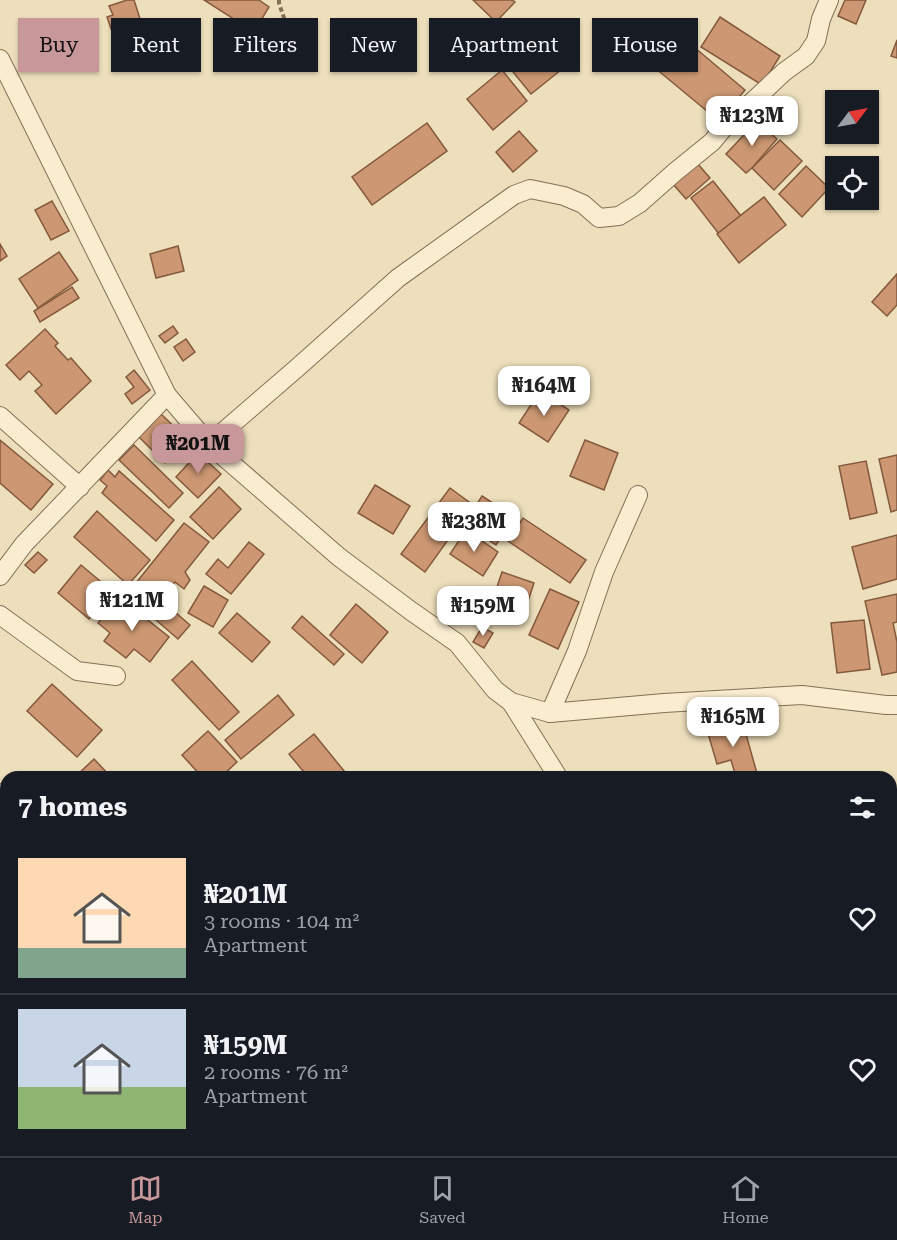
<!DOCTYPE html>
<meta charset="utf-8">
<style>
body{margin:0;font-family:"Roboto Serif",serif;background:#242831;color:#f1f3f6;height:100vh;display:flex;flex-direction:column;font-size:22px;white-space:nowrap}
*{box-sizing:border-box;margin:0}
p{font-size:20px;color:#9ea1a6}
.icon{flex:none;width:33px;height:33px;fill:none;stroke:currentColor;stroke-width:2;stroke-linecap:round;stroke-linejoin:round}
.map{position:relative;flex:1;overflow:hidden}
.details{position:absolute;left:0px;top:771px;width:897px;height:386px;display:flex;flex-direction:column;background:#171b24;border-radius:18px 18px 0 0;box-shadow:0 2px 4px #0004}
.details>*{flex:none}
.guide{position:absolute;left:18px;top:18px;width:861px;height:54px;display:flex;gap:12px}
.needle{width:39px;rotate:58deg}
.tools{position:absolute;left:825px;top:90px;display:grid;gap:12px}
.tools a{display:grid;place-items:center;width:54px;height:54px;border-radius:0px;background:#171b24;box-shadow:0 2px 4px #0004;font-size:30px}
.price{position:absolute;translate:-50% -51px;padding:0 14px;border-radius:12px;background:#fff;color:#222;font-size:20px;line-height:39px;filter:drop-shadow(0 2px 3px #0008)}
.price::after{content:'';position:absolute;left:50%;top:36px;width:18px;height:14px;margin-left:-9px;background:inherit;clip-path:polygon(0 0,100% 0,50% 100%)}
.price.current{background:#c79799;color:#111}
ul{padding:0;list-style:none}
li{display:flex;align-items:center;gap:18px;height:150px;padding:0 18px}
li+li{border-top:2px solid #363941}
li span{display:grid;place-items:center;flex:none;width:168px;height:120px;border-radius:0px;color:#555}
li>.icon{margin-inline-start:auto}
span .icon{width:72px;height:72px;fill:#fffc;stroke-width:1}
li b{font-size:26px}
h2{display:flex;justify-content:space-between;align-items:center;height:72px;padding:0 18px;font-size:26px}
.tag{padding:0 21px;border-radius:0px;background:#171b24;box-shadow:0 2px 4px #0004;font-size:21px;line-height:54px}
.tag.current{background:#c79799;color:#111}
.dock{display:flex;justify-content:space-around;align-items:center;height:84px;border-top:2px solid #363941;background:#171b24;font-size:16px;color:#9ea1a6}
.dock a{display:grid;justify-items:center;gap:3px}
.dock .current{color:#c79799}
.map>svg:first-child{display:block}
.building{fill:#cc9772;stroke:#84593c;stroke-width:1.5}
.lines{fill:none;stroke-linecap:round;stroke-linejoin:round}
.street-casing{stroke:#856f56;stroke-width:20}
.path{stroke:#856f56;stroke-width:4;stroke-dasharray:4.5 3;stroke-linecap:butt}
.street{stroke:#f9eccf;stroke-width:18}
</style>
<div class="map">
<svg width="897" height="1156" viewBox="0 0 897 1156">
<rect width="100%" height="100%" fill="#eddfbc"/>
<g class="building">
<path d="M127 0H134L154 62 131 69 128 59 122 61 107 17 113 15 109 6Z"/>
<path d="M204 0H259L269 7 254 32Z"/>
<path d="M473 0H512L515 2 496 22Z"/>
<path d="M845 0H866L856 24 838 16Z"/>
<path d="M720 17 780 56 762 85 701 47Z"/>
<path d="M541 34 566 66 531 94 505 62Z"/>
<path d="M681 36 745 90 719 121 655 68Z"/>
<path d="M897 40V58L891 56Z"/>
<path d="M502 70 527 101 493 130 467 99Z"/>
<path d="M757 121 777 139 752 168 746 173 726 154Z"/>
<path d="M427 123 447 151 372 205 352 177Z"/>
<path d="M519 131 537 151 513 172 496 152Z"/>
<path d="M780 140 802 161 774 190 752 168Z"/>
<path d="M697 163 710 178 686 199 673 184Z"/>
<path d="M806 166 829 188 802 217 779 194Z"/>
<path d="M713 181 741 216 719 234 691 198Z"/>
<path d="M764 197 786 225 739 263 717 234Z"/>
<path d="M52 201 69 231 51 240 35 210Z"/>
<path d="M0 244 7 256 0 261Z"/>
<path d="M178 246 184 271 156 278 150 254Z"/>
<path d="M59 252 78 280 38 308 19 279Z"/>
<path d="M897 274V305L887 316 872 302Z"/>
<path d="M72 287 79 298 40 322 34 311Z"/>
<path d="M173 326 178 333 165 343 159 336Z"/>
<path d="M45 329 58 343 55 346 68 360 71 358 91 381 56 414 35 391 42 385 29 371 20 380 6 365Z"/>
<path d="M186 339 195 352 183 361 174 347Z"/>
<path d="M134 370 150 390 132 404 125 394 134 387 126 377Z"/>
<path d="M540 391 569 410 548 442 519 423Z"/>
<path d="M161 414 188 440 165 463 139 437Z"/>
<path d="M0 440 53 484 31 510 0 483Z"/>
<path d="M585 440 618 453 604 490 570 476Z"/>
<path d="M134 445 183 493 169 508 119 460Z"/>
<path d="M198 453 221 474 198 498 176 477Z"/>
<path d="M897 455V510L891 512 879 459Z"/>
<path d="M866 461 877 513 850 519 839 466Z"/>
<path d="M108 470 115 477 119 471 174 520 156 541 102 493 107 486 100 480Z"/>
<path d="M375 485 410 506 393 534 358 513Z"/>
<path d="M219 487 241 509 213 539 190 517Z"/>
<path d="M450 488 473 505 425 572 401 554Z"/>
<path d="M482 496 514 517 496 545 464 524Z"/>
<path d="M97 511 150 560 128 585 74 537Z"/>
<path d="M523 518 586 560 570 583 508 541Z"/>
<path d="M184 523 209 542 185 572 190 580 184 589 175 582 155 606 132 588Z"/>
<path d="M466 530 498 552 483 576 450 554Z"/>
<path d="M897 535V579L863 589 852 547Z"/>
<path d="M249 542 264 554 231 594 206 574 218 559 228 568Z"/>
<path d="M38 552 47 560 34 573 25 565Z"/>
<path d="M81 565 112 591 89 619 58 593Z"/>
<path d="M502 572 534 583 522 619 490 608Z"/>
<path d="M204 586 228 600 213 627 188 613Z"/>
<path d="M550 589 579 602 558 649 529 635Z"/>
<path d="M897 594V622L893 623 897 642V672L882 675 865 601Z"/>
<path d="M119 597 169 637 150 662 134 649 126 658 104 641 110 633 98 623Z"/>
<path d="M356 604 388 632 362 663 330 635Z"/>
<path d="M168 606 190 625 178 639 156 620Z"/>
<path d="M237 613 270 642 252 662 219 633Z"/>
<path d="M302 616 344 654 334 665 292 628Z"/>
<path d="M864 620 870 669 837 673 831 623Z"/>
<path d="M482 627 493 633 484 648 473 642Z"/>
<path d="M192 661 239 712 219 730 172 680Z"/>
<path d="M52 684 102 730 77 757 27 711Z"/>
<path d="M278 695 294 715 241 759 225 740Z"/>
<path d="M742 720 758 777H736L731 760 717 764 707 730Z"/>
<path d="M208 731 237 762 221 777H202L182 755Z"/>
<path d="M314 734 349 777H308L289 754Z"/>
<path d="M94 759 111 777H75Z"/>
<path d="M4 909 6 910V954L0 950V914Z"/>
<path d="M0 1033 6 1039V1054L0 1060Z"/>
<path d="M131 1150H183L179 1156H127Z"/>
<path d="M341 1150H385L388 1156H328Z"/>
</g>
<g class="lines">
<defs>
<g id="street">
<path d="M0 59 167 395 209 444 339 557 411 611 457 643 495 690 511 702 550 713 664 703 802 695 886 705H897"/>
<path d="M0 416 80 487"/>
<path d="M209 444 297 368 398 278 514 195 530 189 564 196 583 204 599 218 619 216 640 203 675 172 712 142 722 130 784 72 806 56 816 41 821 19 829 0"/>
<path d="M0 576 24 544 167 395"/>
<path d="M0 615 77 671 116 676"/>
<path d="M511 702 558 777"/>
<path d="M550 713 577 651 604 572 638 495"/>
<path d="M0 793 6 799"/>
<path d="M0 893 6 885"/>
<path d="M0 1130 6 1135"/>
<path d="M27 1150 35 1156"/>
<path d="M768 1150 769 1156"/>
<path d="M857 1150 860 1156"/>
<path d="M67 1156 71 1150"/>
</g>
</defs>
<use href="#street" class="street-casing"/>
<path class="path" d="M279 0V3L286 24 282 43"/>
<use href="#street" class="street"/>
</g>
</svg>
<div class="tools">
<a><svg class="needle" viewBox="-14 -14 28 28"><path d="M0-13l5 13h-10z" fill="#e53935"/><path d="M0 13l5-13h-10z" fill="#9ea1a6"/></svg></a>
<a><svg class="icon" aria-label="locate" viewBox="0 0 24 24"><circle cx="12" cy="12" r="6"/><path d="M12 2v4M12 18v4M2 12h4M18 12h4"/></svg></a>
</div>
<b class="price" style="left:752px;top:147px">₦123M</b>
<b class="price" style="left:544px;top:417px">₦164M</b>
<b class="price current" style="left:198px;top:475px">₦201M</b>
<b class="price" style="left:474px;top:553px">₦238M</b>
<b class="price" style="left:132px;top:632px">₦121M</b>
<b class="price" style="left:483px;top:637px">₦159M</b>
<b class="price" style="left:733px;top:748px">₦165M</b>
<div class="guide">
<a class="tag current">Buy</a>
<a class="tag">Rent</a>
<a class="tag">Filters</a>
<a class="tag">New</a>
<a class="tag">Apartment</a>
<a class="tag">House</a>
</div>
<section class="details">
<h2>7 homes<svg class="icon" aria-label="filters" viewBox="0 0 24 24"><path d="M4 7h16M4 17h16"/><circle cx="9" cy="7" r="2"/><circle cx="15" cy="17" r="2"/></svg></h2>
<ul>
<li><span style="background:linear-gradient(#ffd9b3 75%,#7fa58c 0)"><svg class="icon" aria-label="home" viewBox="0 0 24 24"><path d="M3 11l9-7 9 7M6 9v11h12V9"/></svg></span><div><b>₦201M</b><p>3 rooms · 104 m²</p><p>Apartment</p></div><svg class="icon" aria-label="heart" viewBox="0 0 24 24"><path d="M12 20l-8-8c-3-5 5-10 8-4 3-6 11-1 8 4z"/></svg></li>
<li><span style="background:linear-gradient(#c9d6e8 65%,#8fb573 0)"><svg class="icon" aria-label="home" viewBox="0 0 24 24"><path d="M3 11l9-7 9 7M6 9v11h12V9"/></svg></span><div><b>₦159M</b><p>2 rooms · 76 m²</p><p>Apartment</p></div><svg class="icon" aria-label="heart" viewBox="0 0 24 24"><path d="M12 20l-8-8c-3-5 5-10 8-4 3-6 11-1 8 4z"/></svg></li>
</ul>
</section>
</div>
<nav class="dock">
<a class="current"><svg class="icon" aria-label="map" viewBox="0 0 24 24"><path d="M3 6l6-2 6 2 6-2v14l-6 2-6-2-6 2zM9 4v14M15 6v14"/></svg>Map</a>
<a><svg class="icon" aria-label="saved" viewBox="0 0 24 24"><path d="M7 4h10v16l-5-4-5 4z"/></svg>Saved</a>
<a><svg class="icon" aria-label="home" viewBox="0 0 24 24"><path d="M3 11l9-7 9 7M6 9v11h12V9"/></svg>Home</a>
</nav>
